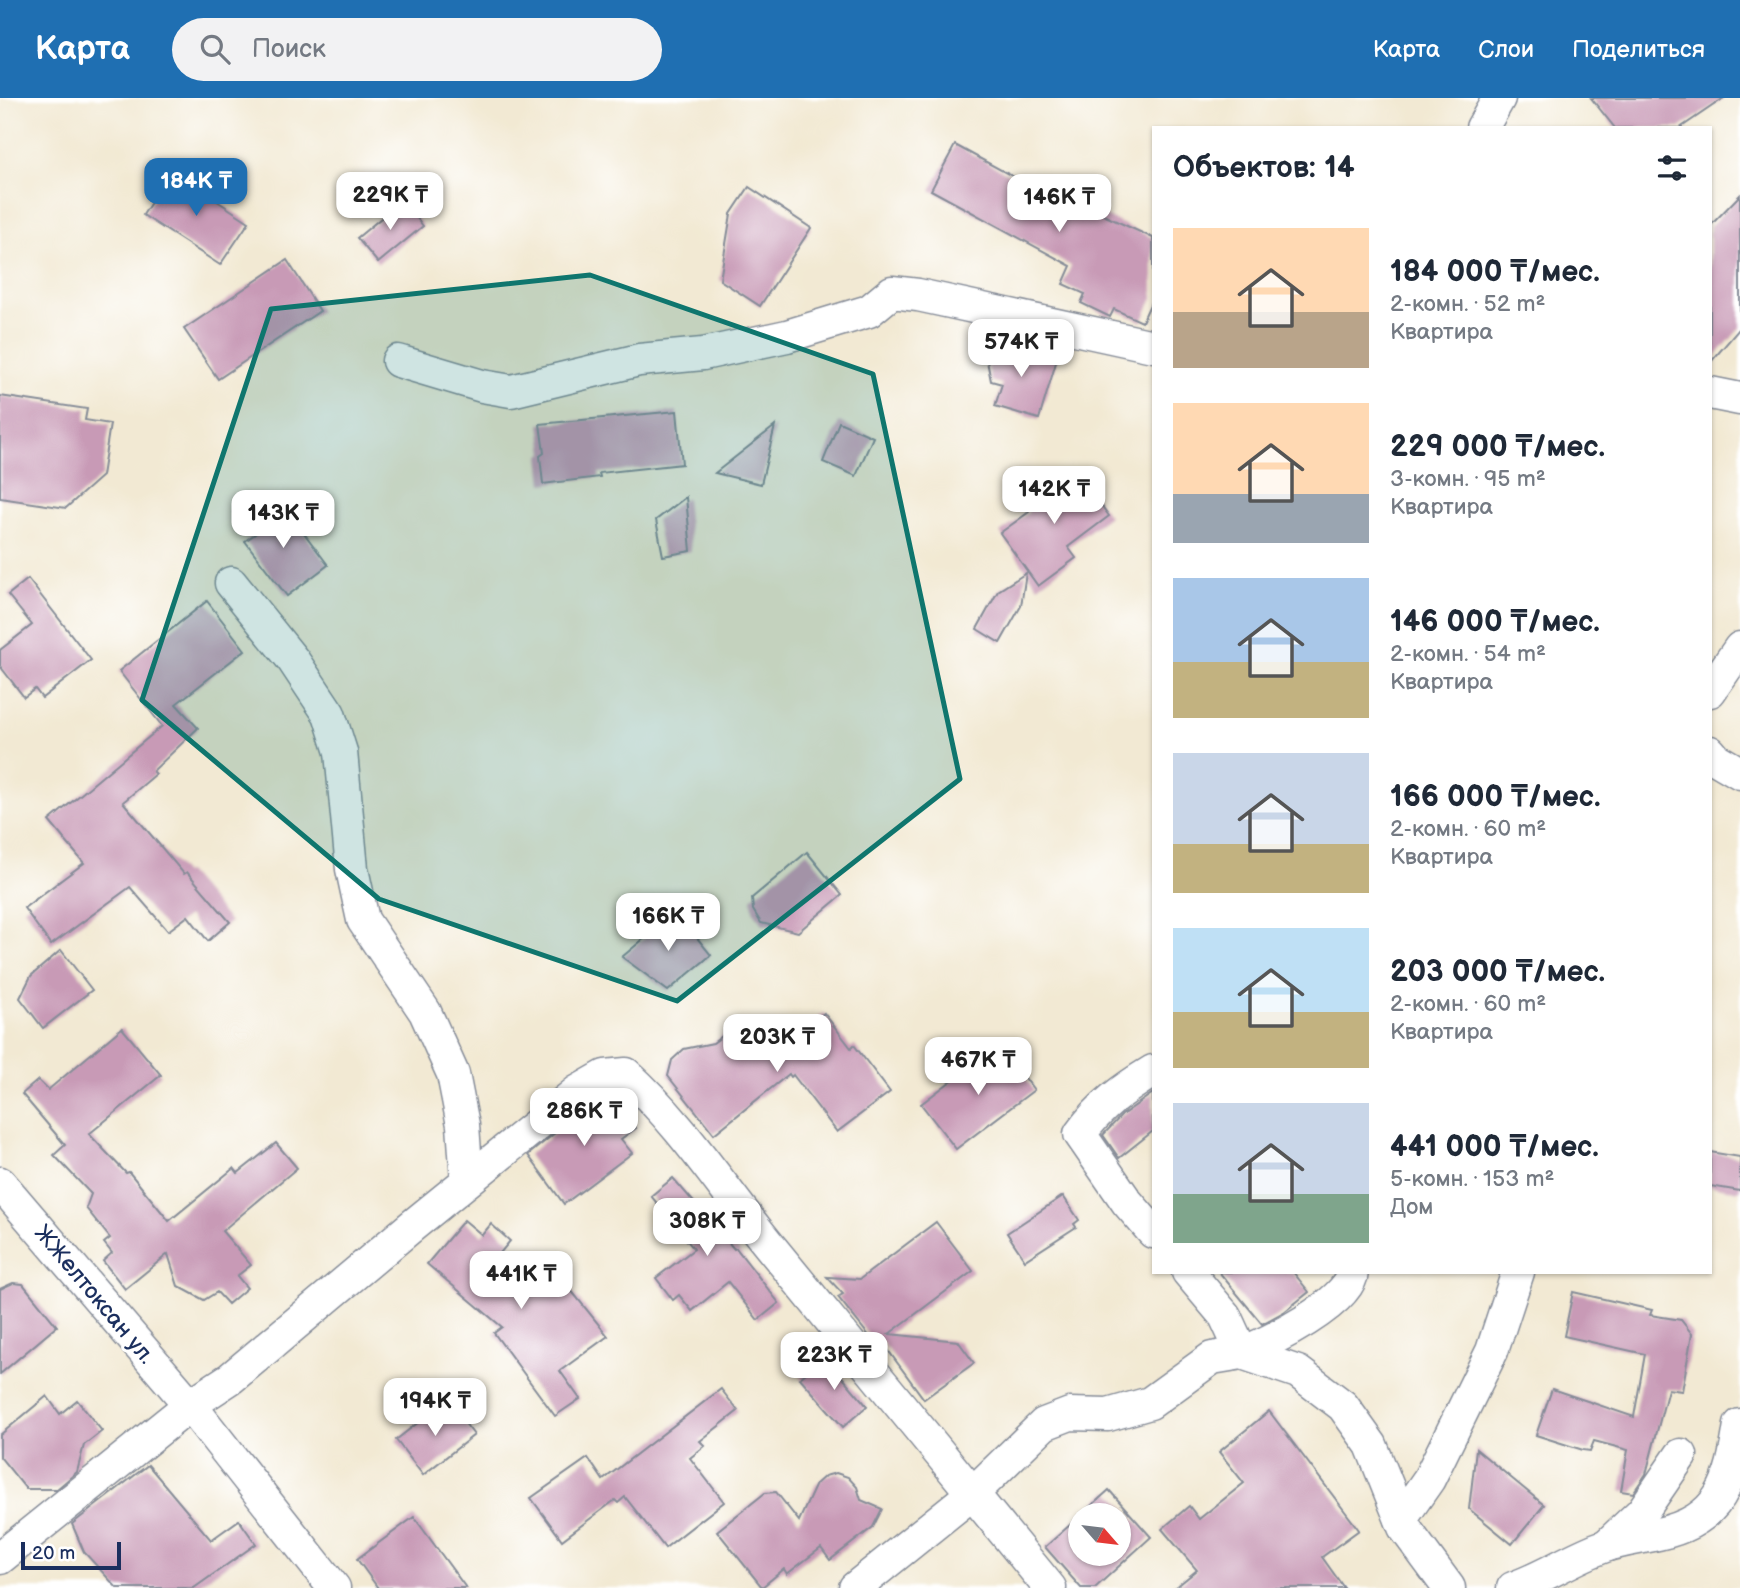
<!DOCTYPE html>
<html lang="ru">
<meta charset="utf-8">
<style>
body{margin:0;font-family:"Balsamiq Sans",sans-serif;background:#f2f2f3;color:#1f2937;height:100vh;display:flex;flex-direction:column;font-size:26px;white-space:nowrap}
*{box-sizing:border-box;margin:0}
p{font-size:23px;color:#747a83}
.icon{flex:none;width:38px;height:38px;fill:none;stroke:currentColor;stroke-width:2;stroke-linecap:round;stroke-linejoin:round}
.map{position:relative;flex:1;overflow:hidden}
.details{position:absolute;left:1152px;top:28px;width:560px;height:1148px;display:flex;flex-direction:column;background:#fff;border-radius:0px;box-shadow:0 2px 5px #0004}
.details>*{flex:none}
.needle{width:46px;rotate:118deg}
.buttons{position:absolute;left:1068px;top:1405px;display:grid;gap:14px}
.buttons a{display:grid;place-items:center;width:63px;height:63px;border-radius:50%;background:#fff;box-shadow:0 2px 5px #0004;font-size:35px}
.scale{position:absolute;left:21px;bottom:18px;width:100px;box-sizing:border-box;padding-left:7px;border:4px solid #1b2f5e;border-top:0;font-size:19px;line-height:24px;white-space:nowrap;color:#1b2f5e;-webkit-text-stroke:5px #fff;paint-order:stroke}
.price{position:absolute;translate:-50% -60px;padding:0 16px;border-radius:14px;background:#fff;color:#222;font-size:23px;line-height:46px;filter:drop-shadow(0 2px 4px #0008)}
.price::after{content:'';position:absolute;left:50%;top:42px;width:21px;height:16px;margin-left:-10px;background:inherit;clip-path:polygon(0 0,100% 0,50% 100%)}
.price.current{background:#1f6fb2;color:#fff}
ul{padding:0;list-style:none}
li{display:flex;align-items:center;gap:21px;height:175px;padding:0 21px}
li span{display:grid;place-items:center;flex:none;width:196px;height:140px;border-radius:0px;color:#555}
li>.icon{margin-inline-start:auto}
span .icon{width:84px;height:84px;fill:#fffc;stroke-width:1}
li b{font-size:30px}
h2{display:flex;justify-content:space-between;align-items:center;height:84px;padding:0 21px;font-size:30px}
header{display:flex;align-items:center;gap:42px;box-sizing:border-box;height:98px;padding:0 35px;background:#1f6fb2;color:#fff}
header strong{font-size:33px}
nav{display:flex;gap:38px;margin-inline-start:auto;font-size:24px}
.search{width:490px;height:63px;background:#f2f2f3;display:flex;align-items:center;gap:18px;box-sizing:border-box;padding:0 24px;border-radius:38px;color:#747a83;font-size:26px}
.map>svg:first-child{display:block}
.building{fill:#c89ab6}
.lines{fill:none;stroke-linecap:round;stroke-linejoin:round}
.street-casing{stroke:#868c98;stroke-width:35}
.street{stroke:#fff;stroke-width:32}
.marked{fill:#0f766e;fill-opacity:0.2;stroke:#0f766e;stroke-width:5;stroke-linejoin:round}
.labels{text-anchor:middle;stroke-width:6;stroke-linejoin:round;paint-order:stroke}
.street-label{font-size:23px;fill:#1b2f5e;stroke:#fff}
</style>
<header>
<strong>Карта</strong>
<div class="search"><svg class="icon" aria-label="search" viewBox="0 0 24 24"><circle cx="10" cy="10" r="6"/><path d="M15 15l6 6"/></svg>Поиск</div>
<nav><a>Карта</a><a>Слои</a><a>Поделиться</a></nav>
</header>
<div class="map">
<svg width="1740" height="1490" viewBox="0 0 1740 1490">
<rect width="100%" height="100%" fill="#fff"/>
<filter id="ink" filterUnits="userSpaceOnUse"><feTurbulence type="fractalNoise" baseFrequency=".0143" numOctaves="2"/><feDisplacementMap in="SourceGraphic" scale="14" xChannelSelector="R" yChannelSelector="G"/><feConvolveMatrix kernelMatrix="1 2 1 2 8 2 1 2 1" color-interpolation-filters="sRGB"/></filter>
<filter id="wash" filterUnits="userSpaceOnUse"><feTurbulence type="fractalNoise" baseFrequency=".00686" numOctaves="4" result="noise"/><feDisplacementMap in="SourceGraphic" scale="28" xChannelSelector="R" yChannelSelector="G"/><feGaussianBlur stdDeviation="1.57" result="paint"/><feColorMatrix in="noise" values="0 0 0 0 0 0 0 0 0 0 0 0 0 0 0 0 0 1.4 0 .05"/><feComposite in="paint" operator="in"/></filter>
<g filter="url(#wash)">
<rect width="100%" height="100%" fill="#f2e9d3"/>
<g id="blocks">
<g class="building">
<path d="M1591 0H1724L1680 30H1615Z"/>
<path d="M955 47 1069 109 1073 103 1153 140V200L1142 224 1114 211 1110 219 1081 205 1085 196 1063 186 1071 168 931 92Z"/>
<path d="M171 73 249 124 220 167 143 117Z"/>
<path d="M749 89 811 130 760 208 720 182 731 116Z"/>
<path d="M1740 97V230L1710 265V128Z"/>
<path d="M403 102 423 128 378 165 357 140Z"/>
<path d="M287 162 320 213 218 281 184 231Z"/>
<path d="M1003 245 1057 261 1039 321 995 308 1002 286 991 283 987 263Z"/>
<path d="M0 298 87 311 85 322 110 326 102 378 66 410 0 400Z"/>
<path d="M677 313 682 366 599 375 600 379 543 386 540 358 544 355 540 326Z"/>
<path d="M839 324 873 339 856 378 823 364Z"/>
<path d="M775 328 761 386 715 375Z"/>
<path d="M1075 371 1109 418 1068 449 1076 460 1038 488 1000 435 1029 414 1024 407Z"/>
<path d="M686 399 691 453 663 458 656 422Z"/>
<path d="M234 415 291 418 328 467 287 498 245 443 255 436Z"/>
<path d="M1026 475 1021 508 1000 545 977 531 998 493Z"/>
<path d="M28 481 91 562 42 600 35 591 24 599 0 568V552L32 527 8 497Z"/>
<path d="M207 503 245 552 176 606 198 630 153 673 156 676 123 704 184 776 187 774 230 824 208 843 188 818 168 833 130 789 51 847 24 810 84 765 49 723 162 628 119 573Z"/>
<path d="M807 754 842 797 798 834 761 825 753 812 752 800Z"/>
<path d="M676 814 711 857 668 893 622 859Z"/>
<path d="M61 852 92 892 43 930 20 900 31 878Z"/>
<path d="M824 915 851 950 854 947 890 994 837 1034 793 977 791 979 789 976 714 1036 668 978 672 962 684 951 713 945 734 929H745L768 959Z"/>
<path d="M122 930 161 977 89 1036 126 1075 129 1074 169 1123 234 1070 238 1075 276 1045 297 1070 222 1133 251 1167 237 1178 247 1190 228 1206 217 1194 204 1202 178 1188 168 1156 125 1191 103 1163 112 1155 104 1145 110 1140 86 1110 91 1096 54 1057 65 1047 22 996 38 982 48 992Z"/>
<path d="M1000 946 1034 992 956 1051 921 1006Z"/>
<path d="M1153 995V1033L1119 1060 1103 1037 1122 1017Z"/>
<path d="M610 996 636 1030 621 1041 632 1055 564 1106 528 1057 587 1009Z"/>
<path d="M1710 1054 1740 1059V1093L1710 1088Z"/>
<path d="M673 1080 734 1151 736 1150 779 1205 758 1222 728 1184 692 1213 679 1197 673 1202 656 1180 694 1151 651 1098Z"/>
<path d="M1063 1098 1079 1122 1074 1126 1076 1129 1025 1162 1007 1135Z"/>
<path d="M464 1122 482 1137 491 1126 510 1143 500 1155 552 1198 566 1186 608 1238 560 1273 580 1301 555 1318 494 1235 502 1229 427 1166Z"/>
<path d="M936 1124 973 1173 889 1236 958 1243 974 1265 924 1301 879 1240 874 1244 838 1199 843 1196 827 1179 860 1181Z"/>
<path d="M1219 1174H1293L1309 1194 1284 1214 1262 1226Z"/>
<path d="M13 1185 23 1186 57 1228 0 1276V1191Z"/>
<path d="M1573 1194 1652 1212 1650 1217 1681 1222 1692 1236 1682 1293 1668 1291 1646 1376 1633 1395 1621 1393 1628 1352 1594 1343 1590 1353 1583 1352 1536 1337 1552 1291 1634 1319 1645 1256 1564 1238Z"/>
<path d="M825 1259 867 1308 843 1329 800 1280Z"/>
<path d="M721 1291 738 1313 700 1343 705 1348 690 1360 724 1404 665 1450 625 1399 618 1405 615 1402 562 1442 531 1400 588 1360 603 1382Z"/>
<path d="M47 1298 60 1316 77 1302 102 1333 84 1347 77 1374 57 1391H26L0 1359V1337Z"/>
<path d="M447 1302 474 1337 423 1377 396 1342Z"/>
<path d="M1269 1313 1359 1432 1322 1459 1344 1490H1175L1197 1472 1162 1431 1189 1408 1199 1421 1244 1385 1219 1354Z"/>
<path d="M1476 1351 1544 1407 1512 1446 1469 1411Z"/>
<path d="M148 1367 211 1442 239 1422 256 1446 194 1490H117L84 1454 72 1426Z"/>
<path d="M836 1375 848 1379 857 1389 861 1402 882 1411 873 1429 830 1462 821 1450 787 1476 784 1471 762 1489 717 1433 765 1395 776 1394 799 1423 816 1386 825 1378Z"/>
<path d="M1109 1392 1151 1439 1095 1490H1081L1045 1449 1080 1418V1456H1118V1418H1080Z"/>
<path d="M414 1419 466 1490H378L357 1461Z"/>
</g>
</g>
</g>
<g filter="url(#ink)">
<use href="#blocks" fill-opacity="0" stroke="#868c98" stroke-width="2"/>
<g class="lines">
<defs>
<g id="street">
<path d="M1482 30 1499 0"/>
<path d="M398 263 482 288 511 293 639 262 703 256 787 238 869 213 892 194 918 197 1153 248"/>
<path d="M1710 295 1740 301"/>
<path d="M231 485 293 562 329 616 341 654 352 771 363 822 425 914 453 976 463 1027 467 1083"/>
<path d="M1710 593 1740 550"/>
<path d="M1710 654 1716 661 1740 675"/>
<path d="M1153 973C1123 991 1100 1008 1080 1036L1127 1104 1153 1134"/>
<path d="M0 1085 190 1307 334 1490"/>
<path d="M1188 1174 1225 1218 1242 1255C1268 1245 1351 1204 1352 1174"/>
<path d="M1401 1421 1429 1381 1492 1253 1518 1174"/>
<path d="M1607 1447 1642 1414 1681 1357"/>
<path d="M0 1460 190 1307 231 1280 412 1128 577 994 605 978 626 976C683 1027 724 1093 773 1152 865 1265 958 1377 1050 1490"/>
<path d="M855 1490 973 1395 1044 1326 1070 1316 1108 1317 1150 1305 1212 1260 1242 1255 1298 1274 1343 1308 1371 1347 1404 1429 1449 1490"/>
<path d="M1513 1490C1545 1479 1573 1459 1605 1448 1622 1442 1641 1440 1658 1436 1722 1422 1731 1385 1740 1327"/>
</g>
</defs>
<use href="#street" class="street-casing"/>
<use href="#street" class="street"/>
</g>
</g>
<path class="marked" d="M590 177 873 276 960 681 677 903 379 801 142 602 271 211Z"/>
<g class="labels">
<g class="street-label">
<text transform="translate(95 1196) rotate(50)" y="8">ЖЖелтоксан ул.</text>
</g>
</g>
</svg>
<div class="buttons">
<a><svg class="needle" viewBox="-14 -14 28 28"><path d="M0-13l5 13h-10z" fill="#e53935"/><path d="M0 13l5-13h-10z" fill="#747a83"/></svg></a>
</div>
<div class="scale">20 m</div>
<b class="price current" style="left:196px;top:120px">184K ₸</b>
<b class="price" style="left:390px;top:134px">229K ₸</b>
<b class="price" style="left:1059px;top:136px">146K ₸</b>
<b class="price" style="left:1021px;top:281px">574K ₸</b>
<b class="price" style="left:1054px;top:428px">142K ₸</b>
<b class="price" style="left:283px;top:452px">143K ₸</b>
<b class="price" style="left:668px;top:855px">166K ₸</b>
<b class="price" style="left:777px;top:976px">203K ₸</b>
<b class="price" style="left:978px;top:999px">467K ₸</b>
<b class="price" style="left:584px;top:1050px">286K ₸</b>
<b class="price" style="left:707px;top:1160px">308K ₸</b>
<b class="price" style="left:521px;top:1213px">441K ₸</b>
<b class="price" style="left:834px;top:1294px">223K ₸</b>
<b class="price" style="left:435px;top:1340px">194K ₸</b>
<section class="details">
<h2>Объектов: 14<svg class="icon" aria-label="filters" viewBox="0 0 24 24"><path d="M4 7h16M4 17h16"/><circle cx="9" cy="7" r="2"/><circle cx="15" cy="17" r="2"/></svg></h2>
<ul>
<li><span style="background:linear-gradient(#ffd9b3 60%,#b9a48a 0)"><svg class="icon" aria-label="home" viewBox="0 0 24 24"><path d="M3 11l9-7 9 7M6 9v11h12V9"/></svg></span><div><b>184 000 ₸/мес.</b><p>2-комн. · 52 m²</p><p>Квартира</p></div></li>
<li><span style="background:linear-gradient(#ffd9b3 65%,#9aa5b1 0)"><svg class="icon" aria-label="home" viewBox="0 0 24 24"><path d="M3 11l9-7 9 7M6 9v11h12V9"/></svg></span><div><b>229 000 ₸/мес.</b><p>3-комн. · 95 m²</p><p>Квартира</p></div></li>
<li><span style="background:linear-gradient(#a9c7e8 60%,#c2b280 0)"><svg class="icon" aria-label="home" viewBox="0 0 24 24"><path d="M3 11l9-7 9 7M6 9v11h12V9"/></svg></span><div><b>146 000 ₸/мес.</b><p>2-комн. · 54 m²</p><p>Квартира</p></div></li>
<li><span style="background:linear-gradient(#c9d6e8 65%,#c2b280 0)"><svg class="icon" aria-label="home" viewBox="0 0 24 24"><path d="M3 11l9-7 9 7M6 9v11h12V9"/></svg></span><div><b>166 000 ₸/мес.</b><p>2-комн. · 60 m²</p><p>Квартира</p></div></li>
<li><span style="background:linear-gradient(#bfe0f5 60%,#c2b280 0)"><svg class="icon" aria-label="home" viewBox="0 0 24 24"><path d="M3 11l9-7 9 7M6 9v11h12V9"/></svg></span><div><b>203 000 ₸/мес.</b><p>2-комн. · 60 m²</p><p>Квартира</p></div></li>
<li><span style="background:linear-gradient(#c9d6e8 65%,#7fa58c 0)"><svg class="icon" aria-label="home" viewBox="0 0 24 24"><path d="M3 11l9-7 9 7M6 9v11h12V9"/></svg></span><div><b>441 000 ₸/мес.</b><p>5-комн. · 153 m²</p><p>Дом</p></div></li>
</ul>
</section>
</div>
